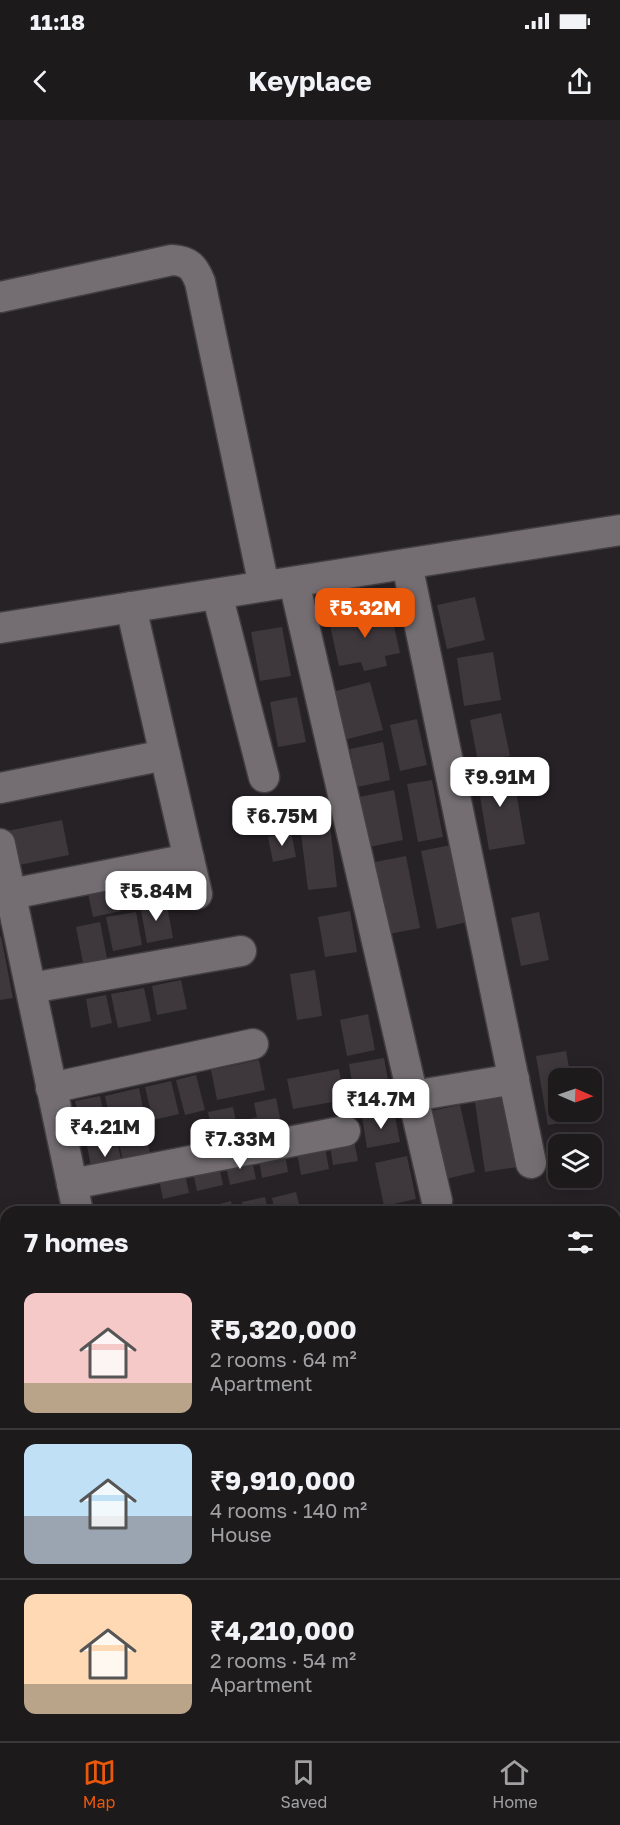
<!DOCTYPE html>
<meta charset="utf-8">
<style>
body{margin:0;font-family:"Golos Text",sans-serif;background:#252325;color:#f1f3f6;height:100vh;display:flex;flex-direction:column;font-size:22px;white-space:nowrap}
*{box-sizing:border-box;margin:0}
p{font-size:20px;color:#a0a1a3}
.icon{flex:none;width:33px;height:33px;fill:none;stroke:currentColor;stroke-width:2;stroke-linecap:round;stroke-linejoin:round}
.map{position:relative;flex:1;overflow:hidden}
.side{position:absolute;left:0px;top:1086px;width:621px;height:536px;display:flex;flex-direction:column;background:#1d1a1c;border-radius:18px 18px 0 0;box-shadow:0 3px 15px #0003,0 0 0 2px #3b383b}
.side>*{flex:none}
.needle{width:39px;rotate:92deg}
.fabs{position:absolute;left:548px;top:948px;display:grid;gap:12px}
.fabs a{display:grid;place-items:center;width:54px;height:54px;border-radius:12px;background:#1d1a1c;box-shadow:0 3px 15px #0003,0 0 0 2px #3b383b;font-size:30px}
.price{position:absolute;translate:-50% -51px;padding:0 14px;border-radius:12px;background:#fff;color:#222;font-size:20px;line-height:39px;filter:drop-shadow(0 2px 3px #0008)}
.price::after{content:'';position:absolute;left:50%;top:36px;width:18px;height:14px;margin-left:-9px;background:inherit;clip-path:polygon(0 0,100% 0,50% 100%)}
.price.on{background:#ea580c;color:#fff}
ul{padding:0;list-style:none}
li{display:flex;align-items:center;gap:18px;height:150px;padding:0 24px}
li+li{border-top:2px solid #3b383b}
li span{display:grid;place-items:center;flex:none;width:168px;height:120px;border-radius:12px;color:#555}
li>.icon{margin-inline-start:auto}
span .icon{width:72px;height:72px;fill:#fffc;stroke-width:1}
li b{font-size:26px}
h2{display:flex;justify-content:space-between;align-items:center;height:72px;padding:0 24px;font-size:26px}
.status{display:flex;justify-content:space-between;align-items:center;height:42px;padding:0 30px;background:#1d1a1c;direction:ltr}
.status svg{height:16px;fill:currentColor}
header{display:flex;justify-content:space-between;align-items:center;height:78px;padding:0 24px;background:#1d1a1c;font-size:27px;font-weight:700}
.menu{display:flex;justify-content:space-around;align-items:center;height:84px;border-top:2px solid #3b383b;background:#1d1a1c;font-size:16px;color:#a0a1a3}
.menu a{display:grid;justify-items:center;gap:3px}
.menu .on{color:#ea580c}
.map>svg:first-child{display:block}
.building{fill:#3e383c}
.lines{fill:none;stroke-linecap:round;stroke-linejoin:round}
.minor-casing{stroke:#423e41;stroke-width:33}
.minor{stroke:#746e72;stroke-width:30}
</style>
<div class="status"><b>11:18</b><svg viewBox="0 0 49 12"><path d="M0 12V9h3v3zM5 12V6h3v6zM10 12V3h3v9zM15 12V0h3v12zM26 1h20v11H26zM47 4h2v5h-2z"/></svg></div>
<header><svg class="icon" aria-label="back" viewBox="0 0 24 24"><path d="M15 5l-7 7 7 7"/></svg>Keyplace<svg class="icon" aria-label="share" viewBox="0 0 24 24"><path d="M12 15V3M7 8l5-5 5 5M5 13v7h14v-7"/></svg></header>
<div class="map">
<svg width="620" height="1621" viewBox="0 0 620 1621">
<rect width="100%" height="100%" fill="#272226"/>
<g class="building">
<path d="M475 477 485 520 447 529 437 485Z"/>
<path d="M390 488 400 533 385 536 387 546 364 551 361 542 339 546 329 501Z"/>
<path d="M282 507 291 556 260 561 251 512Z"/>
<path d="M493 532 501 580 464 586 457 538Z"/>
<path d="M370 562 383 610 344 620 332 572Z"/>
<path d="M297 577 306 622 278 627 270 582Z"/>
<path d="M501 593 510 636 478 642 470 600Z"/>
<path d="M417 599 427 645 400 651 390 605Z"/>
<path d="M383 622 390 660 357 667 350 629Z"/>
<path d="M512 647 525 724 489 730 476 653Z"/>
<path d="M432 660 443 717 418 722 407 664Z"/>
<path d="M394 670 403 720 369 727 359 677Z"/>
<path d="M328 686 337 767 308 770 298 689Z"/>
<path d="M62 700 69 735 14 746 7 711Z"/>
<path d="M291 712 296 737 273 742 268 717Z"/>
<path d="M451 725 467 802 437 809 421 731Z"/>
<path d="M406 736 420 808 389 814 375 742Z"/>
<path d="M113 757 121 791 93 797 86 764Z"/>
<path d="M166 780 173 818 147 823 140 785Z"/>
<path d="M350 791 357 832 325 837 318 797Z"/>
<path d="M136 792 142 825 113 831 106 797Z"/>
<path d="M539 792 549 840 521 846 511 798Z"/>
<path d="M100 802 107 838 83 843 76 807Z"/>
<path d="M1 816 13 878 0 880V817Z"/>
<path d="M315 850 322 896 297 900 290 854Z"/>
<path d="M181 860 187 889 157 895 152 866Z"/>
<path d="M144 868 151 901 118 908 111 874Z"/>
<path d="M106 875 112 903 91 908 86 879Z"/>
<path d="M368 894 375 930 347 936 340 900Z"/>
<path d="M566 931 571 958H558V992H577L578 1000 548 1005 536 936Z"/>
<path d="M384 938 392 982 356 988 349 944Z"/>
<path d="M259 940 265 970 217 980 211 950Z"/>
<path d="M339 949 344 980 293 989 287 959Z"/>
<path d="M196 955 205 990 185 995 176 960Z"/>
<path d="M171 961 179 994 153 1000 145 967Z"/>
<path d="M139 968 146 1003 113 1011 105 976Z"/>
<path d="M100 976 107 1011 83 1016 75 981Z"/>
<path d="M506 977 517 1047 485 1052 475 982Z"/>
<path d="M276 978 282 1008 266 1011 267 1017 214 1023 208 992 233 987 236 1002 257 997 254 983Z"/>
<path d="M460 985 475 1052 446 1059 431 991Z"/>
<path d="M394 991 400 1022 367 1028 362 997Z"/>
<path d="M146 1013 151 1039 124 1045 118 1019Z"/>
<path d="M353 1015 358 1041 333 1045 329 1019Z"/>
<path d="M117 1020 123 1049 93 1056 87 1026Z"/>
<path d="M324 1022 329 1049 301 1055 296 1027Z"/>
<path d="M284 1029 288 1052 262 1058 258 1035Z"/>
<path d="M251 1036 256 1059 230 1065 225 1041Z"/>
<path d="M407 1036 416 1079 384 1086 375 1043Z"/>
<path d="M218 1042 223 1065 197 1071 192 1048Z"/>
<path d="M184 1049 189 1073 163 1079 158 1055Z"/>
<path d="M296 1072 301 1092H275L272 1078Z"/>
<path d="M265 1077 268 1092H244L242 1082Z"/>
<path d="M231 1081 233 1092H206L205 1088Z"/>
<path d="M0 1408H6V1448L0 1449Z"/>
<path d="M6 1455V1470H0V1456Z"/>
<path d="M6 1614 35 1616 36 1621H0V1615Z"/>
<path d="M50 1616H85L86 1621H51Z"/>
</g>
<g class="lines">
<defs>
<g id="minor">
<path d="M0 177 172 140C189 141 194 147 200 162L264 466"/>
<path d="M407 444 531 1043"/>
<path d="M294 462 437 1081"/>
<path d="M217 474 264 657"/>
<path d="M131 487 197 774"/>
<path d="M0 508 620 410"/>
<path d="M0 668 165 635"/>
<path d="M0 724 78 1092"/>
<path d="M11 774 189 739"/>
<path d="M31 868 241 831"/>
<path d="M51 968 253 924"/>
<path d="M413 976 514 959"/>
<path d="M72 1064 345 1011"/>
<path d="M0 1216 6 1214"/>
<path d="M103 1616 104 1621"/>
</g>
</defs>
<use href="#minor" class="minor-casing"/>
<use href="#minor" class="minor"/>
</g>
</svg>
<div class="fabs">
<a><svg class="needle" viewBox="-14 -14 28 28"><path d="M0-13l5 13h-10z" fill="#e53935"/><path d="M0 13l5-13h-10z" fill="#a0a1a3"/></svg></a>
<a><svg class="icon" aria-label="layers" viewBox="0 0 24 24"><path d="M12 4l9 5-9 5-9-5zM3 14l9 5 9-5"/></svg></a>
</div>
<b class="price on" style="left:365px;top:519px">₹5.32M</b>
<b class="price" style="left:500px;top:688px">₹9.91M</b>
<b class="price" style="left:282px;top:727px">₹6.75M</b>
<b class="price" style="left:156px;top:802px">₹5.84M</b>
<b class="price" style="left:381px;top:1010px">₹14.7M</b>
<b class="price" style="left:105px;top:1038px">₹4.21M</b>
<b class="price" style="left:240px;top:1050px">₹7.33M</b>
<section class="side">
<h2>7 homes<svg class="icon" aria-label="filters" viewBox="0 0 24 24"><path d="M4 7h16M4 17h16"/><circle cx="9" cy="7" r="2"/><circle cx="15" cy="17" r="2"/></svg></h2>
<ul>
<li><span style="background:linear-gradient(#f6c9c9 75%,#b9a48a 0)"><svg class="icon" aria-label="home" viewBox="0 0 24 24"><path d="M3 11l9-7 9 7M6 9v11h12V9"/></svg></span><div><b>₹5,320,000</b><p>2 rooms · 64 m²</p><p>Apartment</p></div></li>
<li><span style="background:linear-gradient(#bfe0f5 60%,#9aa5b1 0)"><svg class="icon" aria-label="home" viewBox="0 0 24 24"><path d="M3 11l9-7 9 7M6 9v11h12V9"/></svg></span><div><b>₹9,910,000</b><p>4 rooms · 140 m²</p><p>House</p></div></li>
<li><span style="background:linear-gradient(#ffd9b3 75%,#b9a48a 0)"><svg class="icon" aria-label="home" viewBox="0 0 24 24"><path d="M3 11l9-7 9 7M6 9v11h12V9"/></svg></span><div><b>₹4,210,000</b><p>2 rooms · 54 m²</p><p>Apartment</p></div></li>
</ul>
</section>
</div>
<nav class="menu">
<a class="on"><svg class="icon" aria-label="map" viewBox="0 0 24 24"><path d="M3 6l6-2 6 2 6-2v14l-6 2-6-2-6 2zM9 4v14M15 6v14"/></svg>Map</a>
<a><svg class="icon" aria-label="saved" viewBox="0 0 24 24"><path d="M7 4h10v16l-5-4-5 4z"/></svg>Saved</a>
<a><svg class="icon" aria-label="home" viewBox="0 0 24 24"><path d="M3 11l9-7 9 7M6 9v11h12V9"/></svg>Home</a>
</nav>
